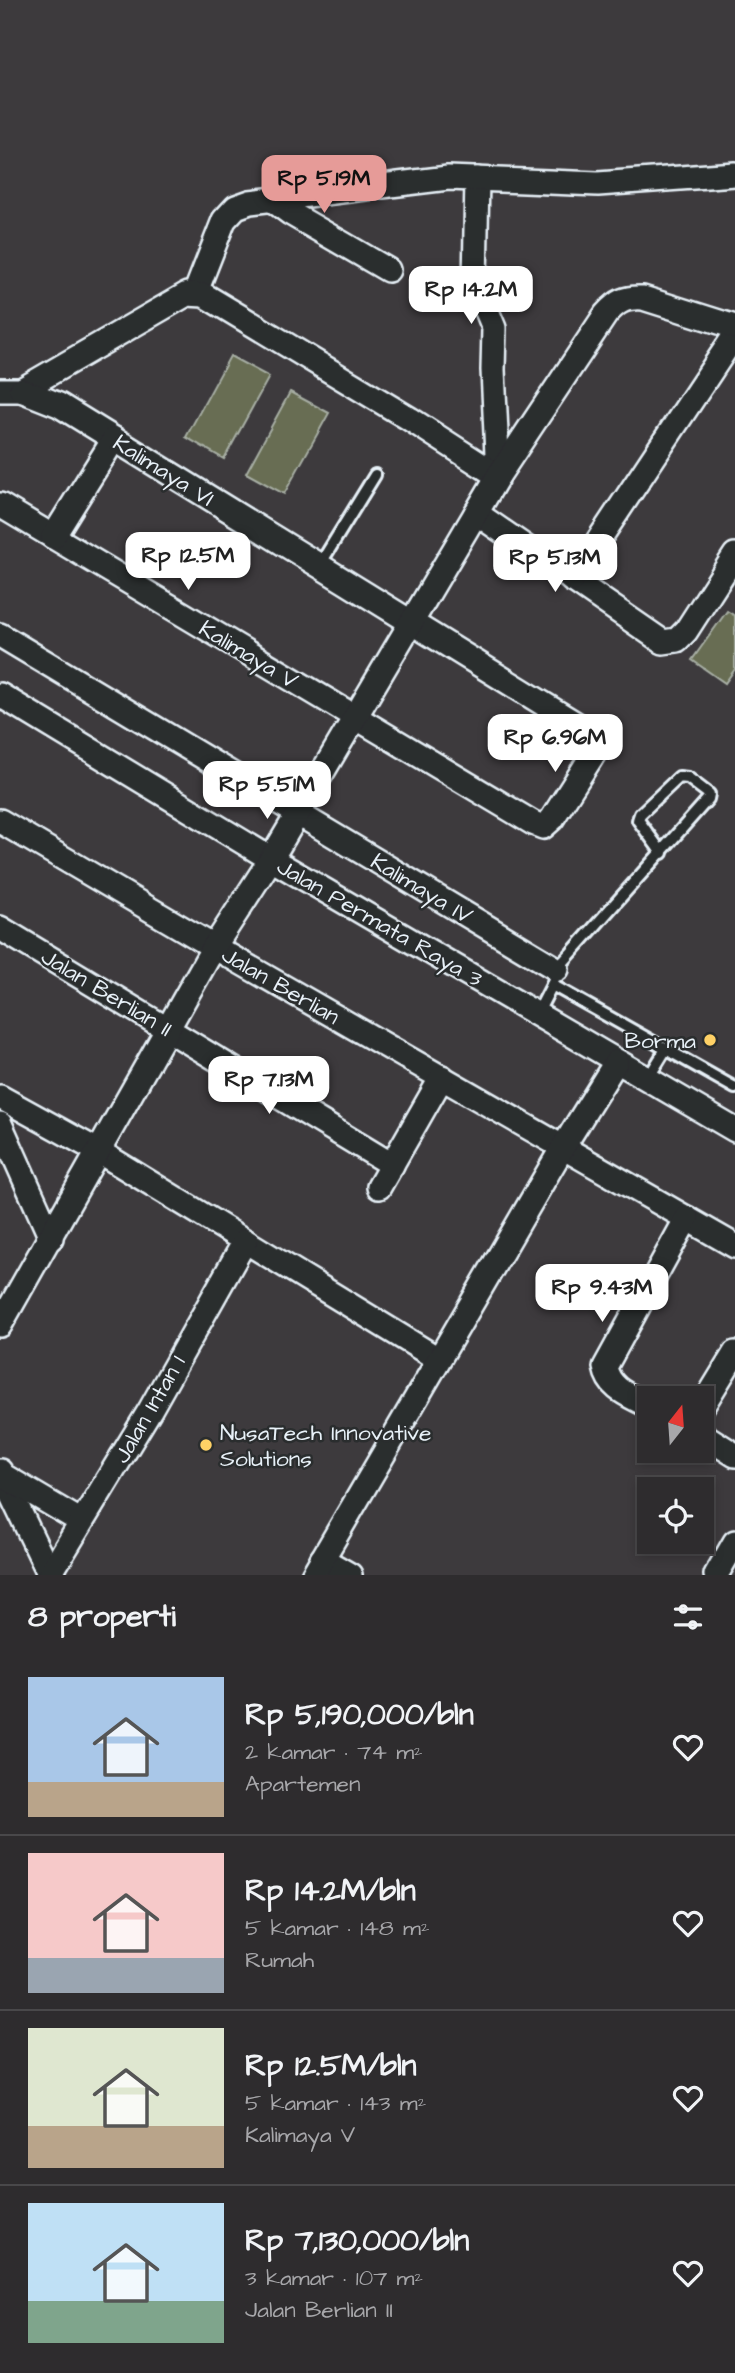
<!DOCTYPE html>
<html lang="id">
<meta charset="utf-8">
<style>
body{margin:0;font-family:"Architects Daughter",sans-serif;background:#363436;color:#f1f3f6;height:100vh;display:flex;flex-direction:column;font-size:26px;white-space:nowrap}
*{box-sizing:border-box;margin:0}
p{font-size:23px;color:#a7a7aa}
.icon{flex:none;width:38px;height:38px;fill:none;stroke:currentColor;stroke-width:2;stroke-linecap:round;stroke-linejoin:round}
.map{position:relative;height:1575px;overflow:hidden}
.details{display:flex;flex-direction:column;background:#2e2c2e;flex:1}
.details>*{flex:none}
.needle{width:46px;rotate:17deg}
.controls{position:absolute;left:637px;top:1386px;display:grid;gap:14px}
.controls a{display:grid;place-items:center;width:77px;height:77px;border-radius:0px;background:#2e2c2e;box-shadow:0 4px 10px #0003,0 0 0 2px #49484a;font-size:35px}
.price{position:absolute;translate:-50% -60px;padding:0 16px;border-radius:14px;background:#fff;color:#222;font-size:23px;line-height:46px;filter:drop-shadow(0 2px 4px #0008)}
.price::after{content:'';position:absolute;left:50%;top:42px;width:21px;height:16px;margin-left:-10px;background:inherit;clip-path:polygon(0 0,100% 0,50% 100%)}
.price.on{background:#e69b98;color:#111}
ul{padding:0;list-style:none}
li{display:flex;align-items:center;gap:21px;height:175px;padding:0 28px}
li+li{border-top:2px solid #49484a}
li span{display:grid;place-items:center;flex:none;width:196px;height:140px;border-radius:0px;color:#555}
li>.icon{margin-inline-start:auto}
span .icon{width:84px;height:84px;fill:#fffc;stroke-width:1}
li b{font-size:30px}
h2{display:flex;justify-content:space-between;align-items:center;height:84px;padding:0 28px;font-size:30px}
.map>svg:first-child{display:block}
.green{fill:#676d52;stroke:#a8afa5;stroke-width:2}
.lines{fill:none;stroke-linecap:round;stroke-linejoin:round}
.lane-casing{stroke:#e8f1f8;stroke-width:16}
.street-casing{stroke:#e8f1f8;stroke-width:28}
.lane{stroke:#2a2d2e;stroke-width:10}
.street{stroke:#2a2d2e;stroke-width:23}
.poi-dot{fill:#ffd166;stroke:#2a2d2e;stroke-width:2.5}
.labels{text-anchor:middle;stroke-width:5;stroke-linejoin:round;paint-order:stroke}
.street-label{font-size:23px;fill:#e8f1f8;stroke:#2a2d2e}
.poi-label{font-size:23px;fill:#e8f1f8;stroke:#2a2d2e;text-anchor:end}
</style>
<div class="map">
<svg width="735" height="1575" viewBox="0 0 735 1575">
<rect width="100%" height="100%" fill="#3d3a3d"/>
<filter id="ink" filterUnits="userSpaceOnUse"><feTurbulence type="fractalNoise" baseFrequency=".0143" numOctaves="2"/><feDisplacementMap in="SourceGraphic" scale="14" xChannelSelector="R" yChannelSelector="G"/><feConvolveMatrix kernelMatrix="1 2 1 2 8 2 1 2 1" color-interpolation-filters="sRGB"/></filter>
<g filter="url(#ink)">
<g class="green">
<path d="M230 356 269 377 224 459 186 437Z"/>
<path d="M290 392 329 413 284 494 246 473Z"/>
<path d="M727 611 735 616V669L725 683 692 660Z"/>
</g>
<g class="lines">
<defs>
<g id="lane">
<path d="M319 566 375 475"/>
<path d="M552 985 666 1049"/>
<path d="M537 1014 552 985 557 969 708 799 709 794 688 778 679 777 640 814 638 820 662 853"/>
<path d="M647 1080 666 1049 735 1088"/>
</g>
<g id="street">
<path d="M477 179 475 282 494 328 493 370 498 476"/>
<path d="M271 199 290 213 388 270"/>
<path d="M195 294 224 220 236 207 250 202 448 178 598 184 735 174"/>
<path d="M0 390H21L187 294 204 295 410 419 498 476"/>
<path d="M0 505 533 823 543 827 552 819 596 750 595 737 589 732 59 405 21 390"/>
<path d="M476 513 663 642 677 640 686 631 735 555"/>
<path d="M53 537 114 439"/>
<path d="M572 580 735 335"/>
<path d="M0 635 557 969"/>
<path d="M0 695 271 859 735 1130"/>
<path d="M0 821 214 947 735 1246"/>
<path d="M0 928 392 1165"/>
<path d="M0 1097 98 1151 438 1359"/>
<path d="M0 1124 51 1238"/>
<path d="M379 1187 442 1077"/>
<path d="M0 1325 214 947 271 859 498 476 606 314C618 301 625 297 643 298L735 327"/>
<path d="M649 1406C631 1396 609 1390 605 1367L687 1218"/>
<path d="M702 1407 735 1353"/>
<path d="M702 1434 735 1455"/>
<path d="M0 1471 50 1575"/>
<path d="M2 1475 80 1521"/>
<path d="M322 1559 350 1575"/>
<path d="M50 1574 150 1410 245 1241"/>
<path d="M313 1575 563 1147 616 1062"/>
<path d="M716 1575 735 1542"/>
</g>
</defs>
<use href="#lane" class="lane-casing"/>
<use href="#street" class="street-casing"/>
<use href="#lane" class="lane"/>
<use href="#street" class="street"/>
</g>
</g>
<g class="poi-dot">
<circle cx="710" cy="1040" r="7"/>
<circle cx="206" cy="1445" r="7"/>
</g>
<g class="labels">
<g class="street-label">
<text transform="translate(164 470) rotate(32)" y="8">Kalimaya VI</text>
<text transform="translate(249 654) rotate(31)" y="8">Kalimaya V</text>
<text transform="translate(422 888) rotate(31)" y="8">Kalimaya IV</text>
<text transform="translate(380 922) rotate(30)" y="8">Jalan Permata Raya 3</text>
<text transform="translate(281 985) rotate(30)" y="8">Jalan Berlian</text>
<text transform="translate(107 992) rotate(31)" y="8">Jalan Berlian II</text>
<text transform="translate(149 1409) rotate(-60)" y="8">Jalan Intan 1</text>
</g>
<g class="poi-label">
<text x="696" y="1048">Borma</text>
<text x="220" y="1440" text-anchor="start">NusaTech Innovative<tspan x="220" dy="26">Solutions</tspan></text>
</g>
</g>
</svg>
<div class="controls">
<a><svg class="needle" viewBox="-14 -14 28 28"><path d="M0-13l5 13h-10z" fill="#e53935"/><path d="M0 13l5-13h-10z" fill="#a7a7aa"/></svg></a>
<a><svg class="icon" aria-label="locate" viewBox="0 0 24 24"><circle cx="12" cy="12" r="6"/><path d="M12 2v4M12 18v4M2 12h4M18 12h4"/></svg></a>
</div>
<b class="price on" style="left:324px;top:215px">Rp 5.19M</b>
<b class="price" style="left:471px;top:326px">Rp 14.2M</b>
<b class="price" style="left:188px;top:592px">Rp 12.5M</b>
<b class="price" style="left:555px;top:594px">Rp 5.13M</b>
<b class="price" style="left:555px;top:774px">Rp 6.96M</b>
<b class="price" style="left:267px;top:821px">Rp 5.51M</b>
<b class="price" style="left:269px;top:1116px">Rp 7.13M</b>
<b class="price" style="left:602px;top:1324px">Rp 9.43M</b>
</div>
<section class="details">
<h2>8 properti<svg class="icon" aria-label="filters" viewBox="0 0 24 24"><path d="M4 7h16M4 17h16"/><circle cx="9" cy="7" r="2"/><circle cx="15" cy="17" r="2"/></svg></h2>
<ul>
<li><span style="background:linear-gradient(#a9c7e8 75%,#b9a48a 0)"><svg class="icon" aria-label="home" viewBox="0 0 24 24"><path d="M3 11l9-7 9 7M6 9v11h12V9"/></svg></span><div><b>Rp 5,190,000/bln</b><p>2 kamar · 74 m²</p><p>Apartemen</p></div><svg class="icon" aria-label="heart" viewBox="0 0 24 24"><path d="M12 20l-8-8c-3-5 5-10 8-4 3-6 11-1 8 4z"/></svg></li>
<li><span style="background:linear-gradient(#f6c9c9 75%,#9aa5b1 0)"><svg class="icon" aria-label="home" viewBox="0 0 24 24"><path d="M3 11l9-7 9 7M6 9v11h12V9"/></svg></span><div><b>Rp 14.2M/bln</b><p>5 kamar · 148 m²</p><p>Rumah</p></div><svg class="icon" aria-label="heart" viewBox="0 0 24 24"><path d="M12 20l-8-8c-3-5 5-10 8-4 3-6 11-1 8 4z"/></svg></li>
<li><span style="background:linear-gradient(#dfe7d0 70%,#b9a48a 0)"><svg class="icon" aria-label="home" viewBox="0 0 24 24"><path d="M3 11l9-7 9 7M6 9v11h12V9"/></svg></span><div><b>Rp 12.5M/bln</b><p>5 kamar · 143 m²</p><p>Kalimaya V</p></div><svg class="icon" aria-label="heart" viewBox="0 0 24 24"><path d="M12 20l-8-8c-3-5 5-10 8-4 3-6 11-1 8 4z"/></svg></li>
<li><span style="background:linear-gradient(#bfe0f5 70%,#7fa58c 0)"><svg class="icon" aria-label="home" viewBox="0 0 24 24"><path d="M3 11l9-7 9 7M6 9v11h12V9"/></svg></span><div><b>Rp 7,130,000/bln</b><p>3 kamar · 107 m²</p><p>Jalan Berlian II</p></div><svg class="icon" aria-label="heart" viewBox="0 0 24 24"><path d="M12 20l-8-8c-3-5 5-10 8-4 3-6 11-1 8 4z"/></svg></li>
</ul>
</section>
